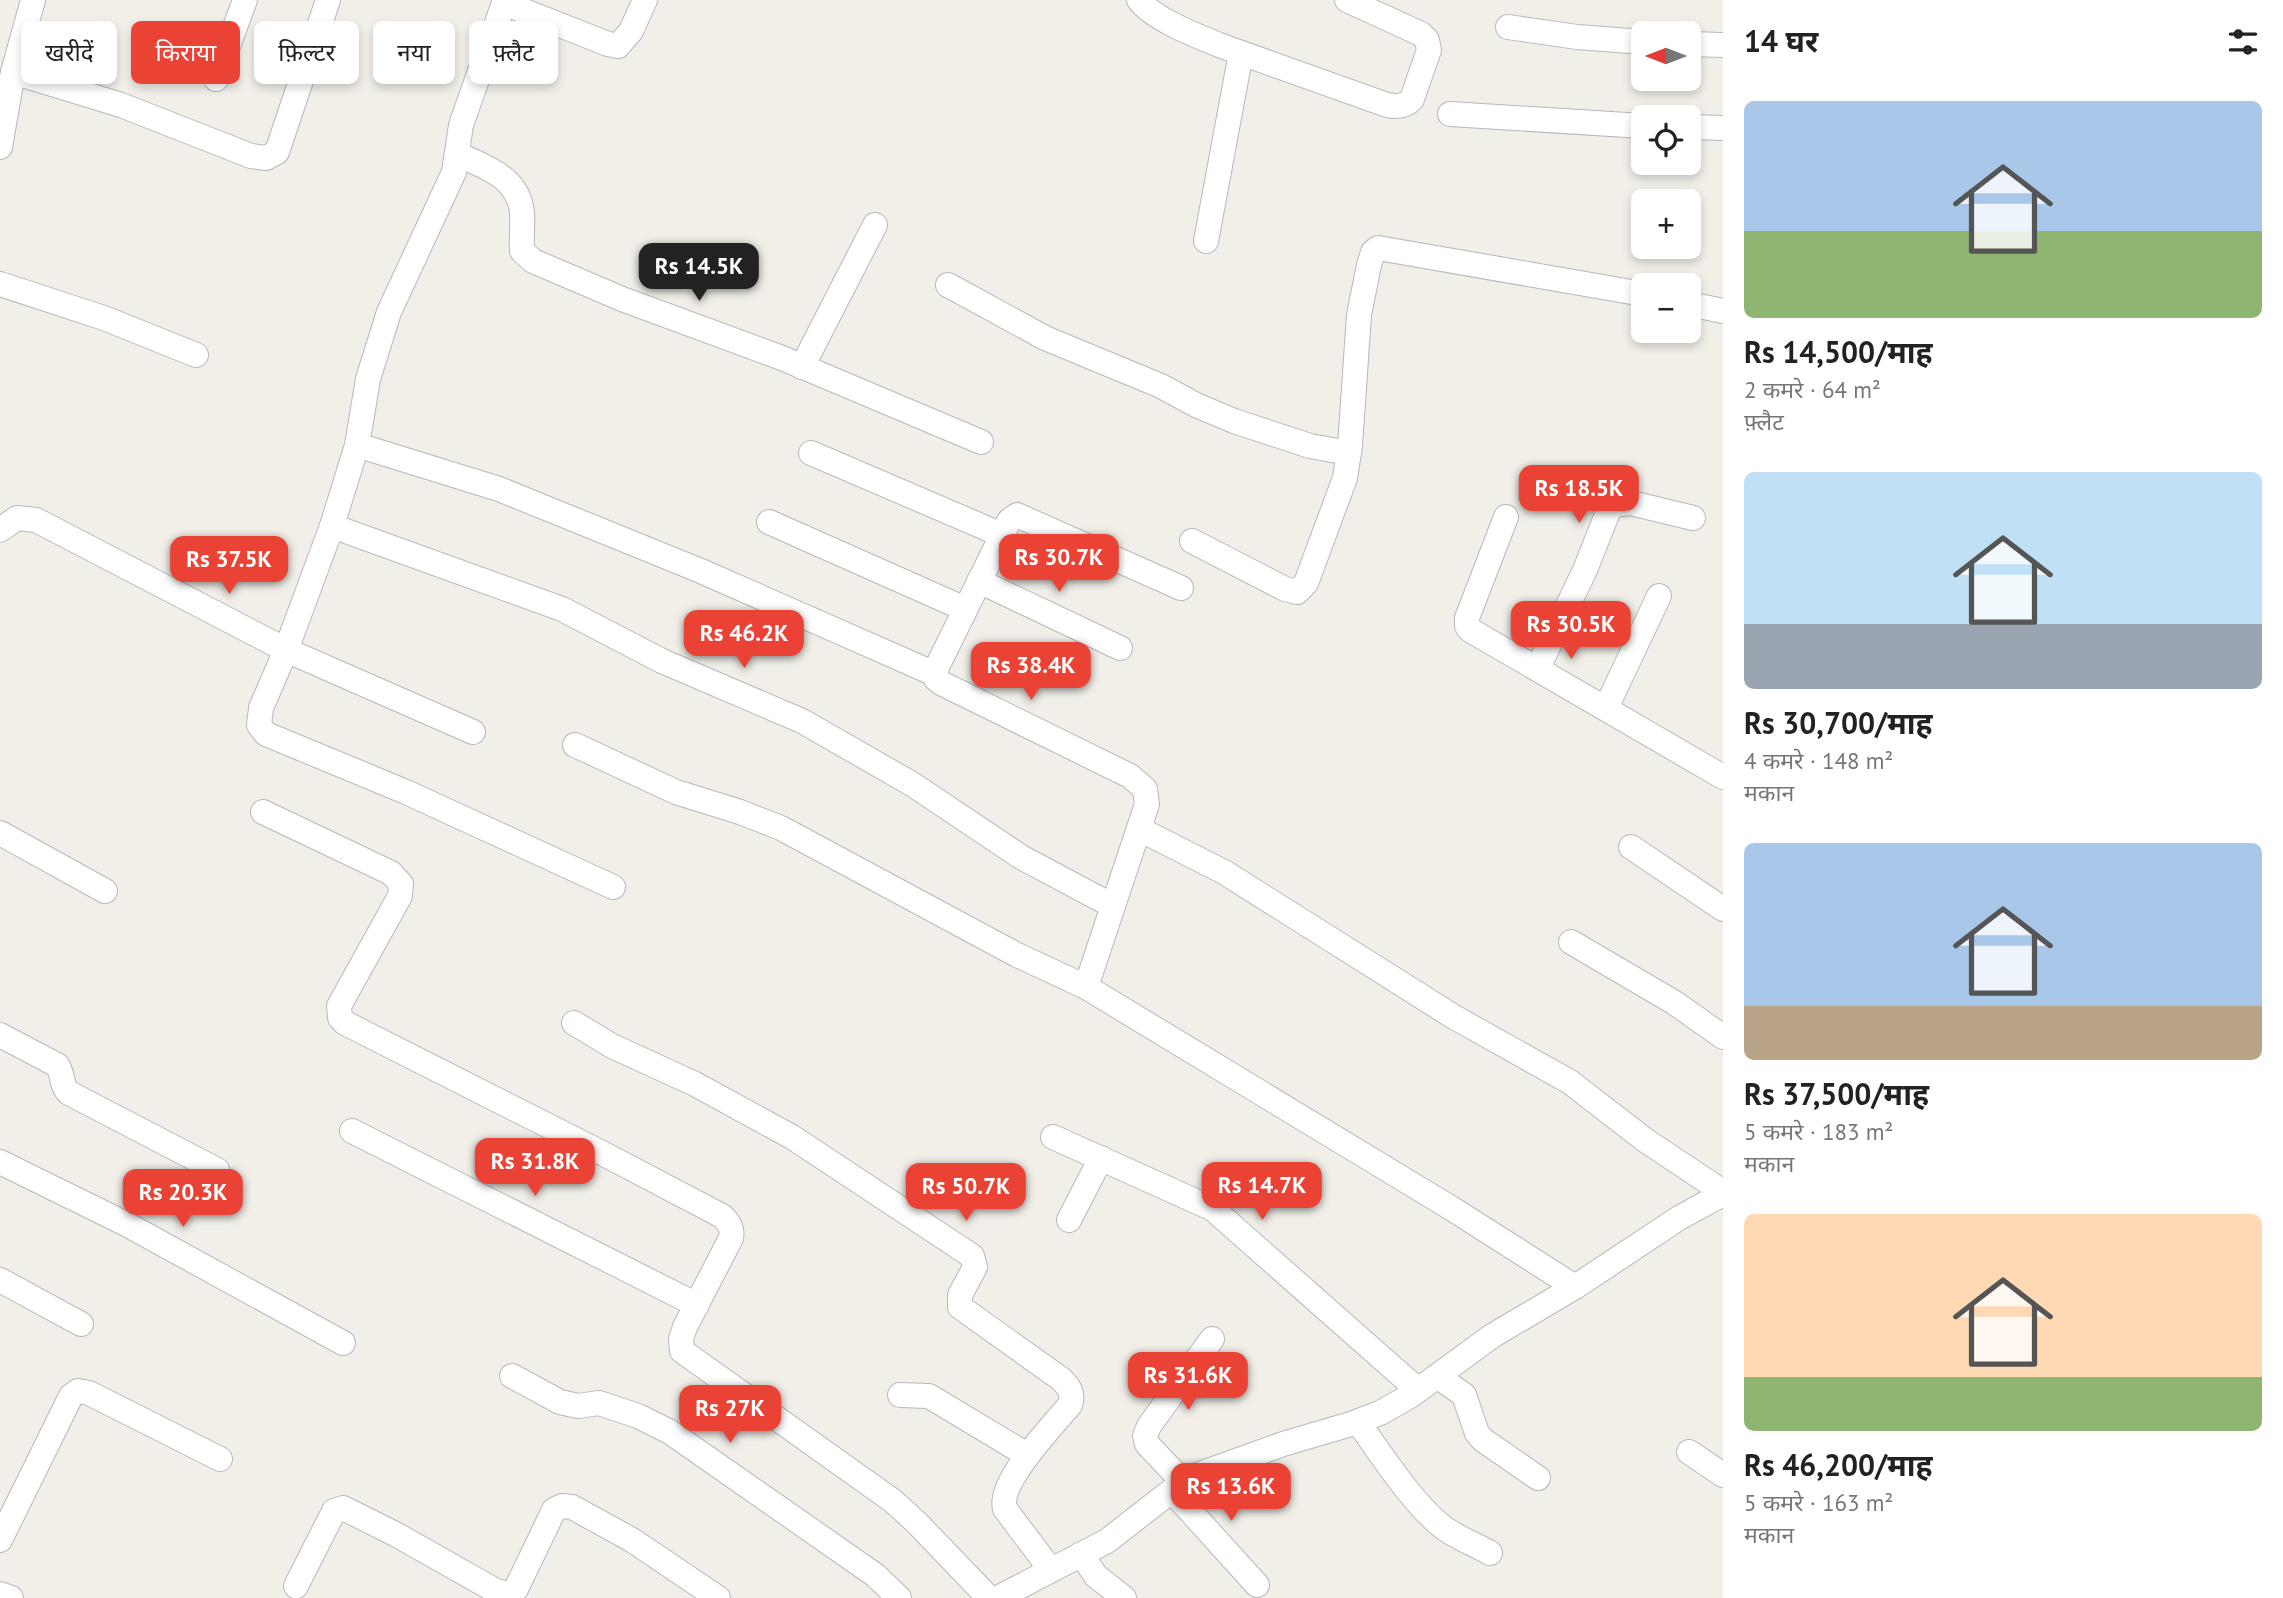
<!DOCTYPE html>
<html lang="hi">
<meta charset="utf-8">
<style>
body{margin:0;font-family:"PT Sans","Noto Sans Devanagari",sans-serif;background:#f6f6f6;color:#222;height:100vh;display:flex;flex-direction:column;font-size:26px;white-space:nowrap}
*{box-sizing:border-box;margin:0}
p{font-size:23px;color:#767676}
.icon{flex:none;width:38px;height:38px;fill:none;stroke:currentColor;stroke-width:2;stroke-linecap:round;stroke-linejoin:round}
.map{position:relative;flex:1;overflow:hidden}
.side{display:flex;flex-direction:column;background:#fff;width:560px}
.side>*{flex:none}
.top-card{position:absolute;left:21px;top:21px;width:665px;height:63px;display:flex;gap:14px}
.needle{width:46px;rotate:270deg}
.buttons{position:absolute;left:1631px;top:21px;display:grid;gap:14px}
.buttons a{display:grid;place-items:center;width:70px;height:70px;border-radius:10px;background:#fff;box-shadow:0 4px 10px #0003;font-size:35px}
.price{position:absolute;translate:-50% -60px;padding:0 16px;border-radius:14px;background:#ea4335;color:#fff;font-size:23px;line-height:46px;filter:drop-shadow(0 2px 4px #0008)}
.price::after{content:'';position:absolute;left:50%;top:42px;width:21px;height:16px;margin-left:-10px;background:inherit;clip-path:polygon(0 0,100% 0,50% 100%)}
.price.on{background:#222;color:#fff}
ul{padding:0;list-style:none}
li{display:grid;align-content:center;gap:14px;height:371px;padding:0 21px}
li span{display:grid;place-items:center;height:217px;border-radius:10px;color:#555}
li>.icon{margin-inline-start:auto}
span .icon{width:126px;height:126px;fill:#fffc;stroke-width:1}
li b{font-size:30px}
h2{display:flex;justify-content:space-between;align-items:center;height:84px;padding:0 21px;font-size:30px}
.pill{padding:0 24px;border-radius:10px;background:#fff;box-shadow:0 4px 10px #0003;font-size:24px;line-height:63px}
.pill.on{background:#ea4335;color:#fff}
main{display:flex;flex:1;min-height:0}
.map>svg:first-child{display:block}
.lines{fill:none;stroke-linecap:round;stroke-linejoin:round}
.minor-casing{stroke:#b5b8bc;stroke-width:26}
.minor{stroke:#fff;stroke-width:24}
</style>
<main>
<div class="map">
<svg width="1723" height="1598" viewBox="0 0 1723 1598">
<rect width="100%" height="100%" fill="#f1efe8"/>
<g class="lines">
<defs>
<g id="minor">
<path d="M505 0 461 125 454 172 389 312 368 379 357 445 332 526 286 650 261 708 259 725 266 734 406 792 613 887"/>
<path d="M1139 0C1153 19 1197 36 1219 45L1387 105C1396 107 1405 107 1412 99L1429 50 1427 40 1421 34 1347 0"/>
<path d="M504 3 608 44 618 46 631 31 645 0"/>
<path d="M1508 27 1577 37 1643 42"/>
<path d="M1689 44 1723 45"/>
<path d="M13 72 121 105 251 156 266 158 277 152 328 0"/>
<path d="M216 79 245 0"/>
<path d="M1450 114 1643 126"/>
<path d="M1689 127 1723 128"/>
<path d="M0 147 13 72 33 0"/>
<path d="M457 154C485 167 519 177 522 213 523 225 521 238 522 251L533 261 622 299 782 358 981 442"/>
<path d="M1206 241 1241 53"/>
<path d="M0 284 104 318 196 355"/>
<path d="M948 285 1045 338 1161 386 1196 405 1234 421 1310 446 1349 453"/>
<path d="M1689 304 1723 311"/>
<path d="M802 367 875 225"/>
<path d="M357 445 499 489 563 515 701 571 935 674"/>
<path d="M811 453 1002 535"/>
<path d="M1506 517 1467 618V626L1470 630 1723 777"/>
<path d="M769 522 965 609"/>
<path d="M332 526 562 609 662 661 802 721 912 784 1021 857 1113 906"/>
<path d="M0 530 17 518 36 520 286 650 473 732"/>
<path d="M1192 541 1285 589 1297 592 1306 583 1345 478 1350 446 1359 315 1369 265 1373 252 1378 248 1643 294"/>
<path d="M979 581 1120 648"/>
<path d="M1538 668 1585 570 1608 512 1613 505 1631 503 1693 518"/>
<path d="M1606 708 1659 596"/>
<path d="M575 745 676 792 740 812 781 828 1017 955 1086 987 1451 1208 1575 1287"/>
<path d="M263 812 391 873 401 884 400 896 339 1006 340 1018 345 1023 602 1153 722 1216C729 1223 733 1228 731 1238L685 1327 681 1339 682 1351 893 1501 917 1523 989 1598"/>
<path d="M1139 829 1224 872 1454 1017 1570 1082 1645 1140 1723 1192"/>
<path d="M0 833 105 891"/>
<path d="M1631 847 1723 909"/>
<path d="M1571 942 1675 1003 1723 1037"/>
<path d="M1086 987 1147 804 1145 789 1130 776 941 683 936 679V669L1009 521 1017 515 1181 588"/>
<path d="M574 1023 612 1046 695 1084 792 1137 972 1256 975 1267 960 1295V1307L1061 1379C1069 1387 1074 1393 1070 1405 1053 1425 997 1483 1005 1509L1051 1570"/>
<path d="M0 1035 57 1065C64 1074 60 1085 69 1093L217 1170"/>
<path d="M352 1131 697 1305"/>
<path d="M1053 1137 1213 1209 1418 1390"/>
<path d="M0 1162 128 1225 343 1343"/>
<path d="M1069 1220 1101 1158"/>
<path d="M0 1280 81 1324"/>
<path d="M512 1376 560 1402 578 1406 599 1403 638 1416 670 1432 875 1575 899 1598"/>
<path d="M1437 1376 1464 1395 1477 1433 1483 1440 1538 1478"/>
<path d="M900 1395 929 1396 1027 1455"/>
<path d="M1358 1422C1380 1453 1416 1509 1447 1530 1460 1539 1476 1545 1490 1553"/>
<path d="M1689 1452 1723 1475"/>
<path d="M1184 1483 1147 1444 1145 1436 1149 1426 1212 1339"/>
<path d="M1172 1491 1257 1585"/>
<path d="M0 1540 71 1396 78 1391 89 1393 220 1459"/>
<path d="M1081 1554 1096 1576 1124 1598"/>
<path d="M296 1586 334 1511 343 1508 397 1535 496 1591 509 1594 516 1589 554 1510 562 1506 572 1507 632 1540 718 1598"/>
<path d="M0 1594 11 1598"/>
<path d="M998 1598 1107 1541 1179 1485 1197 1475 1283 1444 1351 1424 1380 1413 1410 1396 1492 1336 1575 1287 1679 1218 1723 1194"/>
</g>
</defs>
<use href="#minor" class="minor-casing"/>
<use href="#minor" class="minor"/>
</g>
</svg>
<div class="buttons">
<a><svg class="needle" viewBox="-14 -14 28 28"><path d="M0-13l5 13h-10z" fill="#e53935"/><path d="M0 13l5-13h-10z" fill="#767676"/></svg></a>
<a><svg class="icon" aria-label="locate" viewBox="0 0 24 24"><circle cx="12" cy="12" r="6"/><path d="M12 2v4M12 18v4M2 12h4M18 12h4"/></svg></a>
<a>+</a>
<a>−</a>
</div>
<b class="price on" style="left:699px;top:303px">Rs 14.5K</b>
<b class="price" style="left:1579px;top:525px">Rs 18.5K</b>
<b class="price" style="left:1059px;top:594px">Rs 30.7K</b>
<b class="price" style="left:229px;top:596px">Rs 37.5K</b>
<b class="price" style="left:1571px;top:661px">Rs 30.5K</b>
<b class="price" style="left:744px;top:670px">Rs 46.2K</b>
<b class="price" style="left:1031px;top:702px">Rs 38.4K</b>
<b class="price" style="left:535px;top:1198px">Rs 31.8K</b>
<b class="price" style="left:1262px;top:1222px">Rs 14.7K</b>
<b class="price" style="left:966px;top:1223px">Rs 50.7K</b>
<b class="price" style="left:183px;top:1229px">Rs 20.3K</b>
<b class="price" style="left:1188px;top:1412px">Rs 31.6K</b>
<b class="price" style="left:730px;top:1445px">Rs 27K</b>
<b class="price" style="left:1231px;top:1523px">Rs 13.6K</b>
<div class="top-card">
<a class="pill">खरीदें</a>
<a class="pill on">किराया</a>
<a class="pill">फ़िल्टर</a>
<a class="pill">नया</a>
<a class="pill">फ़्लैट</a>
</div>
</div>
<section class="side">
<h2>14 घर<svg class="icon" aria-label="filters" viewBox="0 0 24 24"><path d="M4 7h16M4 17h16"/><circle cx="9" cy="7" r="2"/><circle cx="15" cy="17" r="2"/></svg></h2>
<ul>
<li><span style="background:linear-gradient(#a9c7e8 60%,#8fb573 0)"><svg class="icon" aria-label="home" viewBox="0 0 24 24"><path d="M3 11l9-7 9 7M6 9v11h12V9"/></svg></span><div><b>Rs 14,500/माह</b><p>2 कमरे · 64 m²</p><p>फ़्लैट</p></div></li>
<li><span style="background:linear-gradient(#bfe0f5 70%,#9aa5b1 0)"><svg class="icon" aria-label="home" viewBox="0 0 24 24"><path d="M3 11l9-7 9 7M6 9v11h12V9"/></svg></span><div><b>Rs 30,700/माह</b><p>4 कमरे · 148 m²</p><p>मकान</p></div></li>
<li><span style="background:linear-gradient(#a9c7e8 75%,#b9a48a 0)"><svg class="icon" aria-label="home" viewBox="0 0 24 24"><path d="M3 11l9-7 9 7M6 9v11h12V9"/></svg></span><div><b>Rs 37,500/माह</b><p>5 कमरे · 183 m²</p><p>मकान</p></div></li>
<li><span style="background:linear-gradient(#ffd9b3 75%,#8fb573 0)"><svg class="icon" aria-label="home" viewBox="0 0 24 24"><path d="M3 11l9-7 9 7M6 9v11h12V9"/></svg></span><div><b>Rs 46,200/माह</b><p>5 कमरे · 163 m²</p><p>मकान</p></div></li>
</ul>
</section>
</main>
